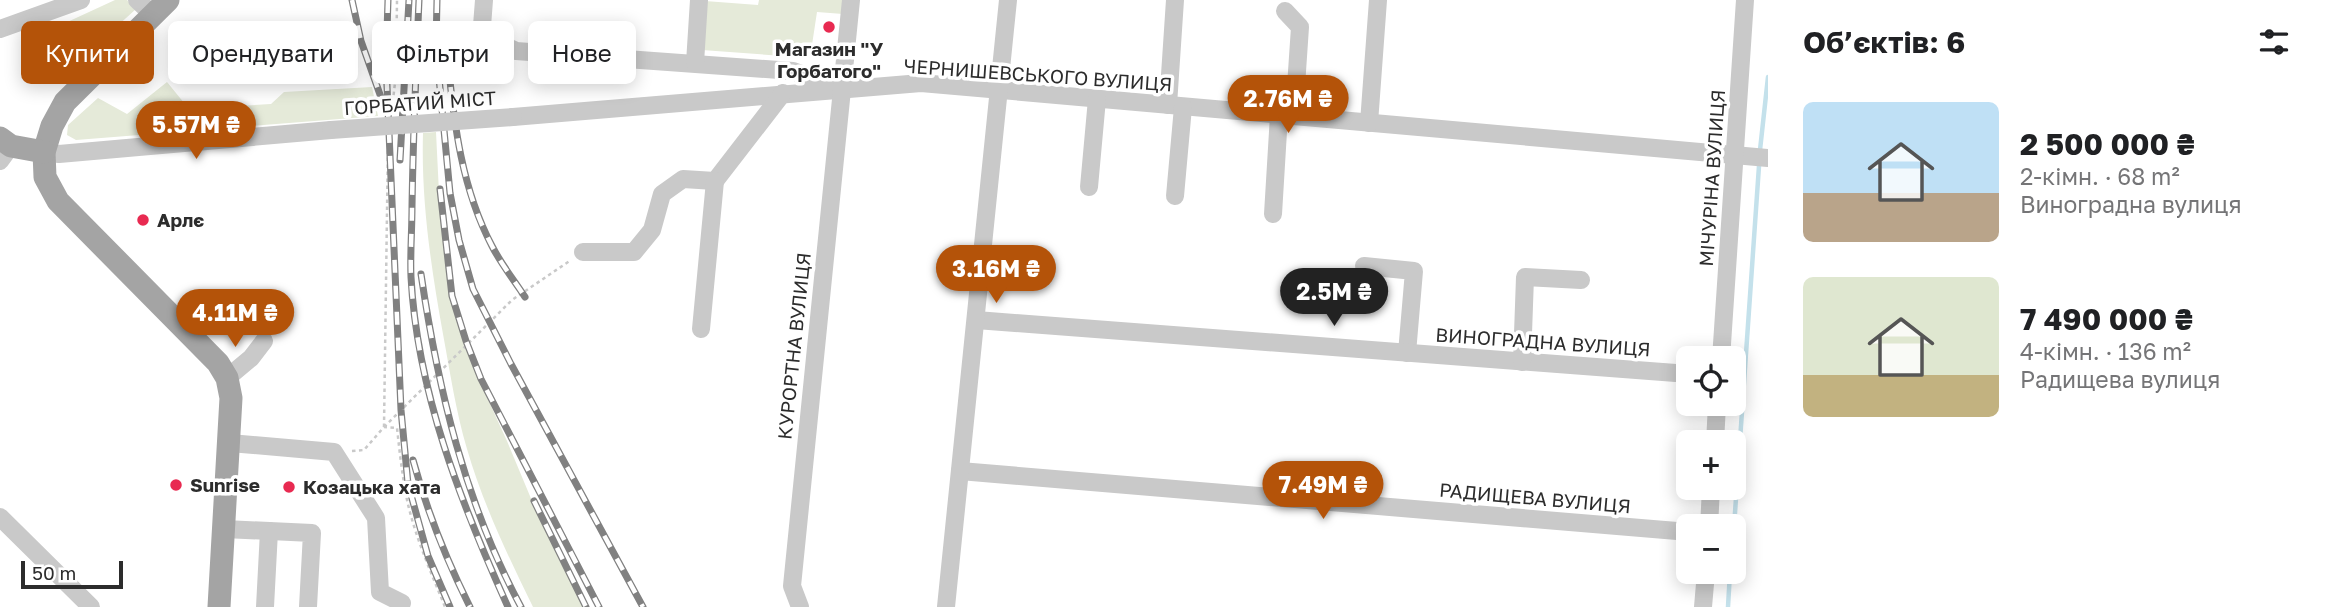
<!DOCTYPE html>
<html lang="uk">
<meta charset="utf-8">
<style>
body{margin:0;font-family:"Golos Text",sans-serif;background:#f2f2f2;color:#202124;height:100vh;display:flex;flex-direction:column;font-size:26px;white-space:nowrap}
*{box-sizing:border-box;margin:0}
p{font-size:23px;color:#757577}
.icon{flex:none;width:38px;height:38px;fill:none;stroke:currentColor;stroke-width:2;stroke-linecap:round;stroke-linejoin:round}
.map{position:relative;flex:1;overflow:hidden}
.sheet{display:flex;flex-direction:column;background:#fff;width:560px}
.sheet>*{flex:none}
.guide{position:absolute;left:21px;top:21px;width:665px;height:63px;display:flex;gap:14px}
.buttons{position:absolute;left:1676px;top:346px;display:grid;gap:14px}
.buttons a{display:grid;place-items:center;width:70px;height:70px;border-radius:10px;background:#fff;box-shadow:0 4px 18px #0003;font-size:35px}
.scale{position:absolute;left:21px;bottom:18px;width:102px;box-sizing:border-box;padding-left:7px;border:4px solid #2c2c2c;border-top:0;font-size:19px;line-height:24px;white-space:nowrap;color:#2c2c2c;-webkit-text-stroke:5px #fff;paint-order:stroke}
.price{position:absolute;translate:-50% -60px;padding:0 16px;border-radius:24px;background:#b45309;color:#fff;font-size:23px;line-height:46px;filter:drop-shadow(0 2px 4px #0008)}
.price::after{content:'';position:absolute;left:50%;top:42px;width:21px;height:16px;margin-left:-10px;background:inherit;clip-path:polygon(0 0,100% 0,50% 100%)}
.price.active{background:#222;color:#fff}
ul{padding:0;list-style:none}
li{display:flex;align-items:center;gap:21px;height:175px;padding:0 35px}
li span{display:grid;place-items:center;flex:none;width:196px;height:140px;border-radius:10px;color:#555}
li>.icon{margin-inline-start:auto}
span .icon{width:84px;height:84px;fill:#fffc;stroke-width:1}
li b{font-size:30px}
h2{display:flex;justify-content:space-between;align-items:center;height:84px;padding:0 35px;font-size:30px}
.pill{padding:0 24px;border-radius:10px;background:#fff;box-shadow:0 4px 18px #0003;font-size:24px;line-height:63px}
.pill.active{background:#b45309;color:#fff}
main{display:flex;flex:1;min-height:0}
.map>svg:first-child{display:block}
.green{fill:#e5ead9}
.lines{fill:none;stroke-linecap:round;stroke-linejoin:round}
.stream{stroke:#c4e1eb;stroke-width:4.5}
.path{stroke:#c9c9c9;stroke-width:2.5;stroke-dasharray:3.5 3.5;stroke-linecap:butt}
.minor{stroke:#c9c9c9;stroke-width:18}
.major{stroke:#a4a4a4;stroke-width:23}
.rail-casing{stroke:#818181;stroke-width:7}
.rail{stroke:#fff;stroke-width:4.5;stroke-dasharray:13;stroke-linecap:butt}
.minor-bridge{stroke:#c9c9c9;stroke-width:18}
.poi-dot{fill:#e82a51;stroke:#fff;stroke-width:2.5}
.labels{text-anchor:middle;stroke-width:7;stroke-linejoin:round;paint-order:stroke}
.poi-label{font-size:19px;font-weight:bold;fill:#2c2c2c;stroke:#fff;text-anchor:start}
.street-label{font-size:19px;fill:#2c2c2c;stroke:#fff}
</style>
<main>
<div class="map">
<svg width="1768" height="607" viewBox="0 0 1768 607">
<rect width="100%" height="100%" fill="#fff"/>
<g class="green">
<path d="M115 0H127L136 9 63 75 29 28 43 25 50 30Z"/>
<path d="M759 0H843V14L817 12 810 58 702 50 705 1 758 5Z"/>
<path d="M167 82 189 109 271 104 284 92 372 87 378 116 76 140 67 135 68 125 98 98 127 114Z"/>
<path d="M436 132 439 193 450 298 479 380 507 441 540 520 583 607H533C508 556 483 504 467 449 456 412 450 372 443 334 431 267 421 201 423 133Z"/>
</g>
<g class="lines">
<g class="stream">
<path d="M1760 150 1768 77"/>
<path d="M1734 527 1759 166"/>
<path d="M1728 607 1730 572"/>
</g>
<g class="path">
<path d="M66 37 65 34 84 58"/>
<path d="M392 109 396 74 397 0"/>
<path d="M384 427 388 140"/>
<path d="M384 427 512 300 571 260"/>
<path d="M352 451 364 450 384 427 397 428C399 446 401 465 404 483 410 526 429 567 445 607"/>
</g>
<g class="minor">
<path d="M137 0 153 15"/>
<path d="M484 0 482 26 495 41 516 51 793 71 834 86"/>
<path d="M1285 11 1300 27 1294 116"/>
<path d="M0 29 81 0"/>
<path d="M695 63 699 0"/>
<path d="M1168 105 1175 0"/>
<path d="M513 117 921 83 1768 158"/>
<path d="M1369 123 1378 0"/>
<path d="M44 152 59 154 331 130"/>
<path d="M0 161 11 146"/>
<path d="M1089 187 1097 99"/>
<path d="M1175 196 1183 107"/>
<path d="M1273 214 1279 115"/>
<path d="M583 252H634L652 230 662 194 683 179 715 181 783 93"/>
<path d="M1364 266 1414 271 1407 353"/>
<path d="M976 320 1689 374"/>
<path d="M701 329 715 181"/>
<path d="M1721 359 1745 0"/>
<path d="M1522 362 1525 277 1581 280"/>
<path d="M227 378 251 358 264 341"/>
<path d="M230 443 334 452 376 518 380 592 402 603"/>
<path d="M1715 443 1717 404"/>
<path d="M960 471 1689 532"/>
<path d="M0 517 91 607"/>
<path d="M1709 527 1711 488"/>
<path d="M224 529 312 533 308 607"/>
<path d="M265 607 269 531"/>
<path d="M800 607 792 586 851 0"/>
<path d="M946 607 1008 0"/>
<path d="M1703 607 1706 572"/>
</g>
<g class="major">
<path d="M168 0 65 102 52 126 44 152 45 177 58 201 218 363 227 378 231 398 219 607"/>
<path d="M0 138 11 146 44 152"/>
</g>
<defs>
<g id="rail">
<path d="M352 0 361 41 383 103"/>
<path d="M388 0 386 63 401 410 408 484 428 556 450 607"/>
<path d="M419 0C416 69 413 138 412 207 412 230 410 254 411 277 417 392 461 503 508 607"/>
<path d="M437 0 436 46 450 193 459 240 473 289 511 364 643 607"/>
<path d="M448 61C454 125 462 189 492 246 501 264 514 280 525 297"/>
<path d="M400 160 409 0"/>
<path d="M440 189 452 296 466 341 481 379 599 607"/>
<path d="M421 274C438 389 465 503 521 607"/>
<path d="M413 460C427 511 446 559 470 607"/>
<path d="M534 501 586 607"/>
</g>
</defs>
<use href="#rail" class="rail-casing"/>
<use href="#rail" class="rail"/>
<path class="minor-bridge" d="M331 130 513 117"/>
</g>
<g class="poi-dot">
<circle cx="829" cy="27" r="7"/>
<circle cx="143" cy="220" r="7"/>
<circle cx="176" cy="485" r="7"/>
<circle cx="289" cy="487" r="7"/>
</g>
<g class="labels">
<g class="poi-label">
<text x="829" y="56" text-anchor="middle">Магазин "У<tspan x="829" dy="22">Горбатого"</tspan></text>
<text x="157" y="227">Арлє</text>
<text x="190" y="492">Sunrise</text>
<text x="303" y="494">Козацька хата</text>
</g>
<g class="street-label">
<text transform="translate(1038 75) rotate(4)" y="7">ЧЕРНИШЕВСЬКОГО ВУЛИЦЯ</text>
<text transform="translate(420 103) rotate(-4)" y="7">ГОРБАТИЙ МІСТ</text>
<text transform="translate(1712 178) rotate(-86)" y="7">МІЧУРІНА ВУЛИЦЯ</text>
<text transform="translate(1543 342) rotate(4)" y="7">ВИНОГРАДНА ВУЛИЦЯ</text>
<text transform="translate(794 346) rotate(-84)" y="7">КУРОРТНА ВУЛИЦЯ</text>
<text transform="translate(1535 498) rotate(5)" y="7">РАДИЩЕВА ВУЛИЦЯ</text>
</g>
</g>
</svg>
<div class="buttons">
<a><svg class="icon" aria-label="locate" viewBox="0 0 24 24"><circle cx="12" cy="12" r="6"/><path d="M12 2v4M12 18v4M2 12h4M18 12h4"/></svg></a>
<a>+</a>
<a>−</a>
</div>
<div class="scale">50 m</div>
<b class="price" style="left:1288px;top:135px">2.76M ₴</b>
<b class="price" style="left:196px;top:161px">5.57M ₴</b>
<b class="price" style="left:996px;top:305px">3.16M ₴</b>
<b class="price active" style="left:1334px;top:328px">2.5M ₴</b>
<b class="price" style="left:235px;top:349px">4.11M ₴</b>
<b class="price" style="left:1323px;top:521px">7.49M ₴</b>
<div class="guide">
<a class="pill active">Купити</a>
<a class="pill">Орендувати</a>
<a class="pill">Фільтри</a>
<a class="pill">Нове</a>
</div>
</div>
<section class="sheet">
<h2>Об’єктів: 6<svg class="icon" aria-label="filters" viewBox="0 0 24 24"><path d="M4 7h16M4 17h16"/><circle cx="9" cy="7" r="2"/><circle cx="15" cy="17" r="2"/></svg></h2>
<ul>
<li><span style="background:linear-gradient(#bfe0f5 65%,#b9a48a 0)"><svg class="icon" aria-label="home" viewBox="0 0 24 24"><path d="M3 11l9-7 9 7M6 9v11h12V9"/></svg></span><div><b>2 500 000 ₴</b><p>2-кімн. · 68 m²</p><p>Виноградна вулиця</p></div></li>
<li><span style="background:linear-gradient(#dfe7d0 70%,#c2b280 0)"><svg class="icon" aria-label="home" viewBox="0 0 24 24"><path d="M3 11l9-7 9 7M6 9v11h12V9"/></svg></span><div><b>7 490 000 ₴</b><p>4-кімн. · 136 m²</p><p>Радищева вулиця</p></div></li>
</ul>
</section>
</main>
